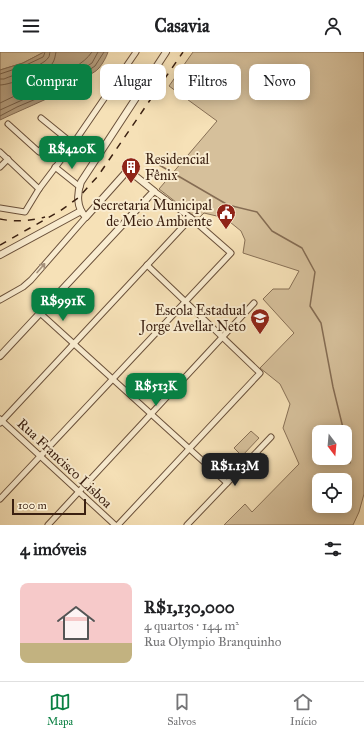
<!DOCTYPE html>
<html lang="pt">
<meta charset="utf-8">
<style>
body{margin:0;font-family:"IM FELL Great Primer",serif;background:#f2f2f2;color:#202124;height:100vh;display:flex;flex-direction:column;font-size:15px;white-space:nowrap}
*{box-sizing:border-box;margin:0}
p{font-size:13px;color:#757577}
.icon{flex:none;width:22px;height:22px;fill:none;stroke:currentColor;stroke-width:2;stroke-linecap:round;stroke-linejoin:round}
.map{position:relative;height:473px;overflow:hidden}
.drawer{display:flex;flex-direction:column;background:#fff;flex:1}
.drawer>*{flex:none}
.top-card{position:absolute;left:12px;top:12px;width:340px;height:36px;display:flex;gap:8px}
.needle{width:26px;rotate:164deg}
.controls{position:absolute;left:312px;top:373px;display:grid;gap:8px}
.controls a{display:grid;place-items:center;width:40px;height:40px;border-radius:8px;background:#fff;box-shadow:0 2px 10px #0003;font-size:20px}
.scale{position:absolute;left:12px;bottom:10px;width:74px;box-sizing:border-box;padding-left:4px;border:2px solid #3b2011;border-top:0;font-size:11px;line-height:14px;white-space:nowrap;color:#3b2011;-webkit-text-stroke:3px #f9ecd0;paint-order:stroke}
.price{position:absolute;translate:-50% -34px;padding:0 9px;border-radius:8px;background:#0b8043;color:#fff;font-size:13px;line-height:26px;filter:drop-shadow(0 1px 2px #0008)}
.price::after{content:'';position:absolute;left:50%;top:24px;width:12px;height:9px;margin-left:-6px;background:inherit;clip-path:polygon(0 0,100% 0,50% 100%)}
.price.selected{background:#222;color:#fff}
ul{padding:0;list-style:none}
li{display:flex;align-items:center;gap:12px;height:100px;padding:0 20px}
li+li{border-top:1px solid #e0e0e0}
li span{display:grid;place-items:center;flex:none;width:112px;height:80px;border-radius:8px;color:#555}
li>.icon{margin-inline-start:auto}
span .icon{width:48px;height:48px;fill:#fffc;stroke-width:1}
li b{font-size:17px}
h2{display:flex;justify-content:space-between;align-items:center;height:48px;padding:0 20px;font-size:17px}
.pill{padding:0 14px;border-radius:8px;background:#fff;box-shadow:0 2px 10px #0003;font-size:14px;line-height:36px}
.pill.selected{background:#0b8043;color:#fff}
header{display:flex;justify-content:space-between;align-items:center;height:52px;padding:0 20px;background:#fff;font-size:18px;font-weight:700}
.tabs{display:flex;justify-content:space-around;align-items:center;height:56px;border-top:1px solid #e0e0e0;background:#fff;font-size:11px;color:#757577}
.tabs a{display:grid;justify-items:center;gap:2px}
.tabs .selected{color:#0b8043}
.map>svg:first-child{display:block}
.green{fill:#d6c09b;stroke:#887056;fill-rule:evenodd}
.water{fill:#b69f7f;stroke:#856c53}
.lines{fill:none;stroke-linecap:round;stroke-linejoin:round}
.shore{stroke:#786048;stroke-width:1}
.stream{stroke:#856c53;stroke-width:1.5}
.minor-casing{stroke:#6a503a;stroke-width:7}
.tertiary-casing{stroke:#6a503a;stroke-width:8}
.minor{stroke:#f9ecd0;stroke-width:5}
.tertiary{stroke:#f9ecd0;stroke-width:6}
.rail{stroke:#3b2011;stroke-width:1.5;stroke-dasharray:7 7;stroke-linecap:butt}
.oneway{stroke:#a4907a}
.labels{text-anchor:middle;stroke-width:4;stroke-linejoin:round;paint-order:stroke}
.poi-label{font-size:14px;fill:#3b2011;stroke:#f9ecd0;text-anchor:end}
.street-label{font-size:14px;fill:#3b2011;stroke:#f9ecd0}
</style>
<header><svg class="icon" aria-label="menu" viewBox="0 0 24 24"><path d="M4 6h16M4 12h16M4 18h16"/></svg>Casavia<svg class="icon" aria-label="person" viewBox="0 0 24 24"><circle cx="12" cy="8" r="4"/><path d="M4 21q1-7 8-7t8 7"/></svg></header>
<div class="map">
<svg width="364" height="473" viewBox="0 0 364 473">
<rect width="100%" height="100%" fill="#f6e1b7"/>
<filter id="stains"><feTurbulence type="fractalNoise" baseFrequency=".005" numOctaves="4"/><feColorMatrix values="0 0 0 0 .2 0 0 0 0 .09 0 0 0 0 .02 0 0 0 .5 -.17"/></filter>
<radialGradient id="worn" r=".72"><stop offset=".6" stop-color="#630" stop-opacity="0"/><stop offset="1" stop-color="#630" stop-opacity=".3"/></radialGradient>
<g class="green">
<path d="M0 0H44L23 11 0 18Z"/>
<path d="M193 0H364V442L359 460 353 473H224L245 452 252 460 299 412 283 376 290 352 280 332 260 316 294 281 263 247 273 237H289L299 219 243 201 245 188 241 179 225 166 204 161 198 167 159 137 217 69 169 34ZM319 380H345V406H319ZM319 428H345V454H319Z"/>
<path d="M251 379 259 386 242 404 234 396Z"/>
</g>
<path class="water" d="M44 0H108C106 6 103 11 99 16 96 20 90 22 86 25 60 43 29 54 0 68V18L23 11Z"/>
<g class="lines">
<g class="shore">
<path d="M0 22 24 14 43 5 44 3 45 0"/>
<path d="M0 27H4C13 23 43 14 48 6 50 4 49 3 50 0"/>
<path d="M0 33C11 33 45 19 52 12 55 8 55 4 56 0"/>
<path d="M0 51C18 42 36 35 54 26 67 19 83 13 92 0"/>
<path d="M0 58 40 40 72 24 92 11 98 0"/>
<path d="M0 64 17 55 43 44 74 28 95 14 104 0"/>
</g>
<g class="stream">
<path d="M148 108 161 114 228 153 257 160 272 179 302 196 315 220 310 254 321 271 333 335 344 380"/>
<path d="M345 386 350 411"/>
</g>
<defs>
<g id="minor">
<path d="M41 66 73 92"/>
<path d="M8 72 39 100 47 89 64 104"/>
<path d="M0 100 39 137"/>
<path d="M0 115 8 107"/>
<path d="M55 115 80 135"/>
<path d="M0 156 25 160 39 137 73 92 136 0"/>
<path d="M0 248 23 235 31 228 86 165"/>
<path d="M40 261 227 431"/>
<path d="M0 367 115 473"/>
<path d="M0 371 191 166"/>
<path d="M0 447 231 201 191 166 154 139"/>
<path d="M48 473 254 251"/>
<path d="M118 473 260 321 147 213"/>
<path d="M187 473 271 385"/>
</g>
<g id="tertiary">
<path d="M0 203 81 159"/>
<path d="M0 304 154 139 128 118 86 165C76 156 77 141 81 130L166 0"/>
</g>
</defs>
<use href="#minor" class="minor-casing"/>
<use href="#tertiary" class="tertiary-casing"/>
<use href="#minor" class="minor"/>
<use href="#tertiary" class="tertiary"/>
<g class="rail">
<path d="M0 167C14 170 31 169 45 165"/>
<path d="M0 193 60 159 78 146 98 124 183 0"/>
</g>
</g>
<defs><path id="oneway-shaft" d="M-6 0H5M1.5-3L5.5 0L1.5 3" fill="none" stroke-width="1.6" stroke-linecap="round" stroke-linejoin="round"/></defs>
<use class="oneway" href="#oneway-shaft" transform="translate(41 216) rotate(-49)"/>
<defs>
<symbol id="building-pin" viewBox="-11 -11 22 30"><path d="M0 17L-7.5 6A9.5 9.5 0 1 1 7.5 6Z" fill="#8f2418" stroke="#f9ecd0"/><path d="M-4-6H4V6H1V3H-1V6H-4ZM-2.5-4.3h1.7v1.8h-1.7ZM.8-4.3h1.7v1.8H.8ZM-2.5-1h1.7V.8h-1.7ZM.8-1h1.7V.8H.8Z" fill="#fff"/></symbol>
<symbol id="civic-pin" viewBox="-11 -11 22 30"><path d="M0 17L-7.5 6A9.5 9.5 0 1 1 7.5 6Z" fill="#8f2418" stroke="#f9ecd0"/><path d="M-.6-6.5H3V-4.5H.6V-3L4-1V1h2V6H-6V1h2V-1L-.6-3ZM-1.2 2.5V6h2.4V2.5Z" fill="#fff"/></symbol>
<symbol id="school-pin" viewBox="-11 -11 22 30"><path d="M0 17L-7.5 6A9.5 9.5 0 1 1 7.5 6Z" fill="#8f2418" stroke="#f9ecd0"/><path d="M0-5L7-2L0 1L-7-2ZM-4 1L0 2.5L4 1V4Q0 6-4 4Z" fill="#fff"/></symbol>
</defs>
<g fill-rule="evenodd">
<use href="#building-pin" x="120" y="104" width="22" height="30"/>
<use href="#civic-pin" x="215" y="150" width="22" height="30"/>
<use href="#school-pin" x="249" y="255" width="22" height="30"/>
</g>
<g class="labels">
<g class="poi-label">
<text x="145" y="112" text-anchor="start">Residencial<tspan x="145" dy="16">Fênix</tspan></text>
<text x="212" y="158">Secretaria Municipal<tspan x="212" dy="16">de Meio Ambiente</tspan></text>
<text x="246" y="263">Escola Estadual<tspan x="246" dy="16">Jorge Avellar Neto</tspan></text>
</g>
<g class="street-label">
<text transform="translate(65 411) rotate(43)" y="5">Rua Francisco Lisboa</text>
</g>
</g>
<rect width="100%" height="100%" filter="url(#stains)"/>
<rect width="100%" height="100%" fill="url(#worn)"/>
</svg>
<div class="controls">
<a><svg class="needle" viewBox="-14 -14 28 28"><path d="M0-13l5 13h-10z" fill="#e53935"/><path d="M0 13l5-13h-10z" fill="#757577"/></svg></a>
<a><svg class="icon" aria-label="locate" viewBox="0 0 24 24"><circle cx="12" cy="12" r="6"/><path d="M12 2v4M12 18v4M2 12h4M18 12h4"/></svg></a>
</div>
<div class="scale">100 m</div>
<b class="price" style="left:72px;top:118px">R$420K</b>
<b class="price" style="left:63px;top:270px">R$991K</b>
<b class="price" style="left:156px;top:355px">R$513K</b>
<b class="price selected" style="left:235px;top:435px">R$1.13M</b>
<div class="top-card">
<a class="pill selected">Comprar</a>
<a class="pill">Alugar</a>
<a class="pill">Filtros</a>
<a class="pill">Novo</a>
</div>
</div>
<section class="drawer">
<h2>4 imóveis<svg class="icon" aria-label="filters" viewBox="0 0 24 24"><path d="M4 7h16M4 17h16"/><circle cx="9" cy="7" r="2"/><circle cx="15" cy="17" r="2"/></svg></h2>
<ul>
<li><span style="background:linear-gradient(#f6c9c9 75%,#c2b280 0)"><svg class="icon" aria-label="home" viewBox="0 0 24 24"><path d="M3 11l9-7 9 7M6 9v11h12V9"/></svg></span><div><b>R$1,130,000</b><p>4 quartos · 144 m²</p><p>Rua Olympio Branquinho</p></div></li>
</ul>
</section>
<nav class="tabs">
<a class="selected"><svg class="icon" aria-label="map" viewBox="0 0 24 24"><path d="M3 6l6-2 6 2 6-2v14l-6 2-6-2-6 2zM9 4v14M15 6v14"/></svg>Mapa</a>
<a><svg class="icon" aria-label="saved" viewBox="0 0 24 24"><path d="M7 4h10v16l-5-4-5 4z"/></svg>Salvos</a>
<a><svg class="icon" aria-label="home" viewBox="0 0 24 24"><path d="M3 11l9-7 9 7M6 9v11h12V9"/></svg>Início</a>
</nav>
